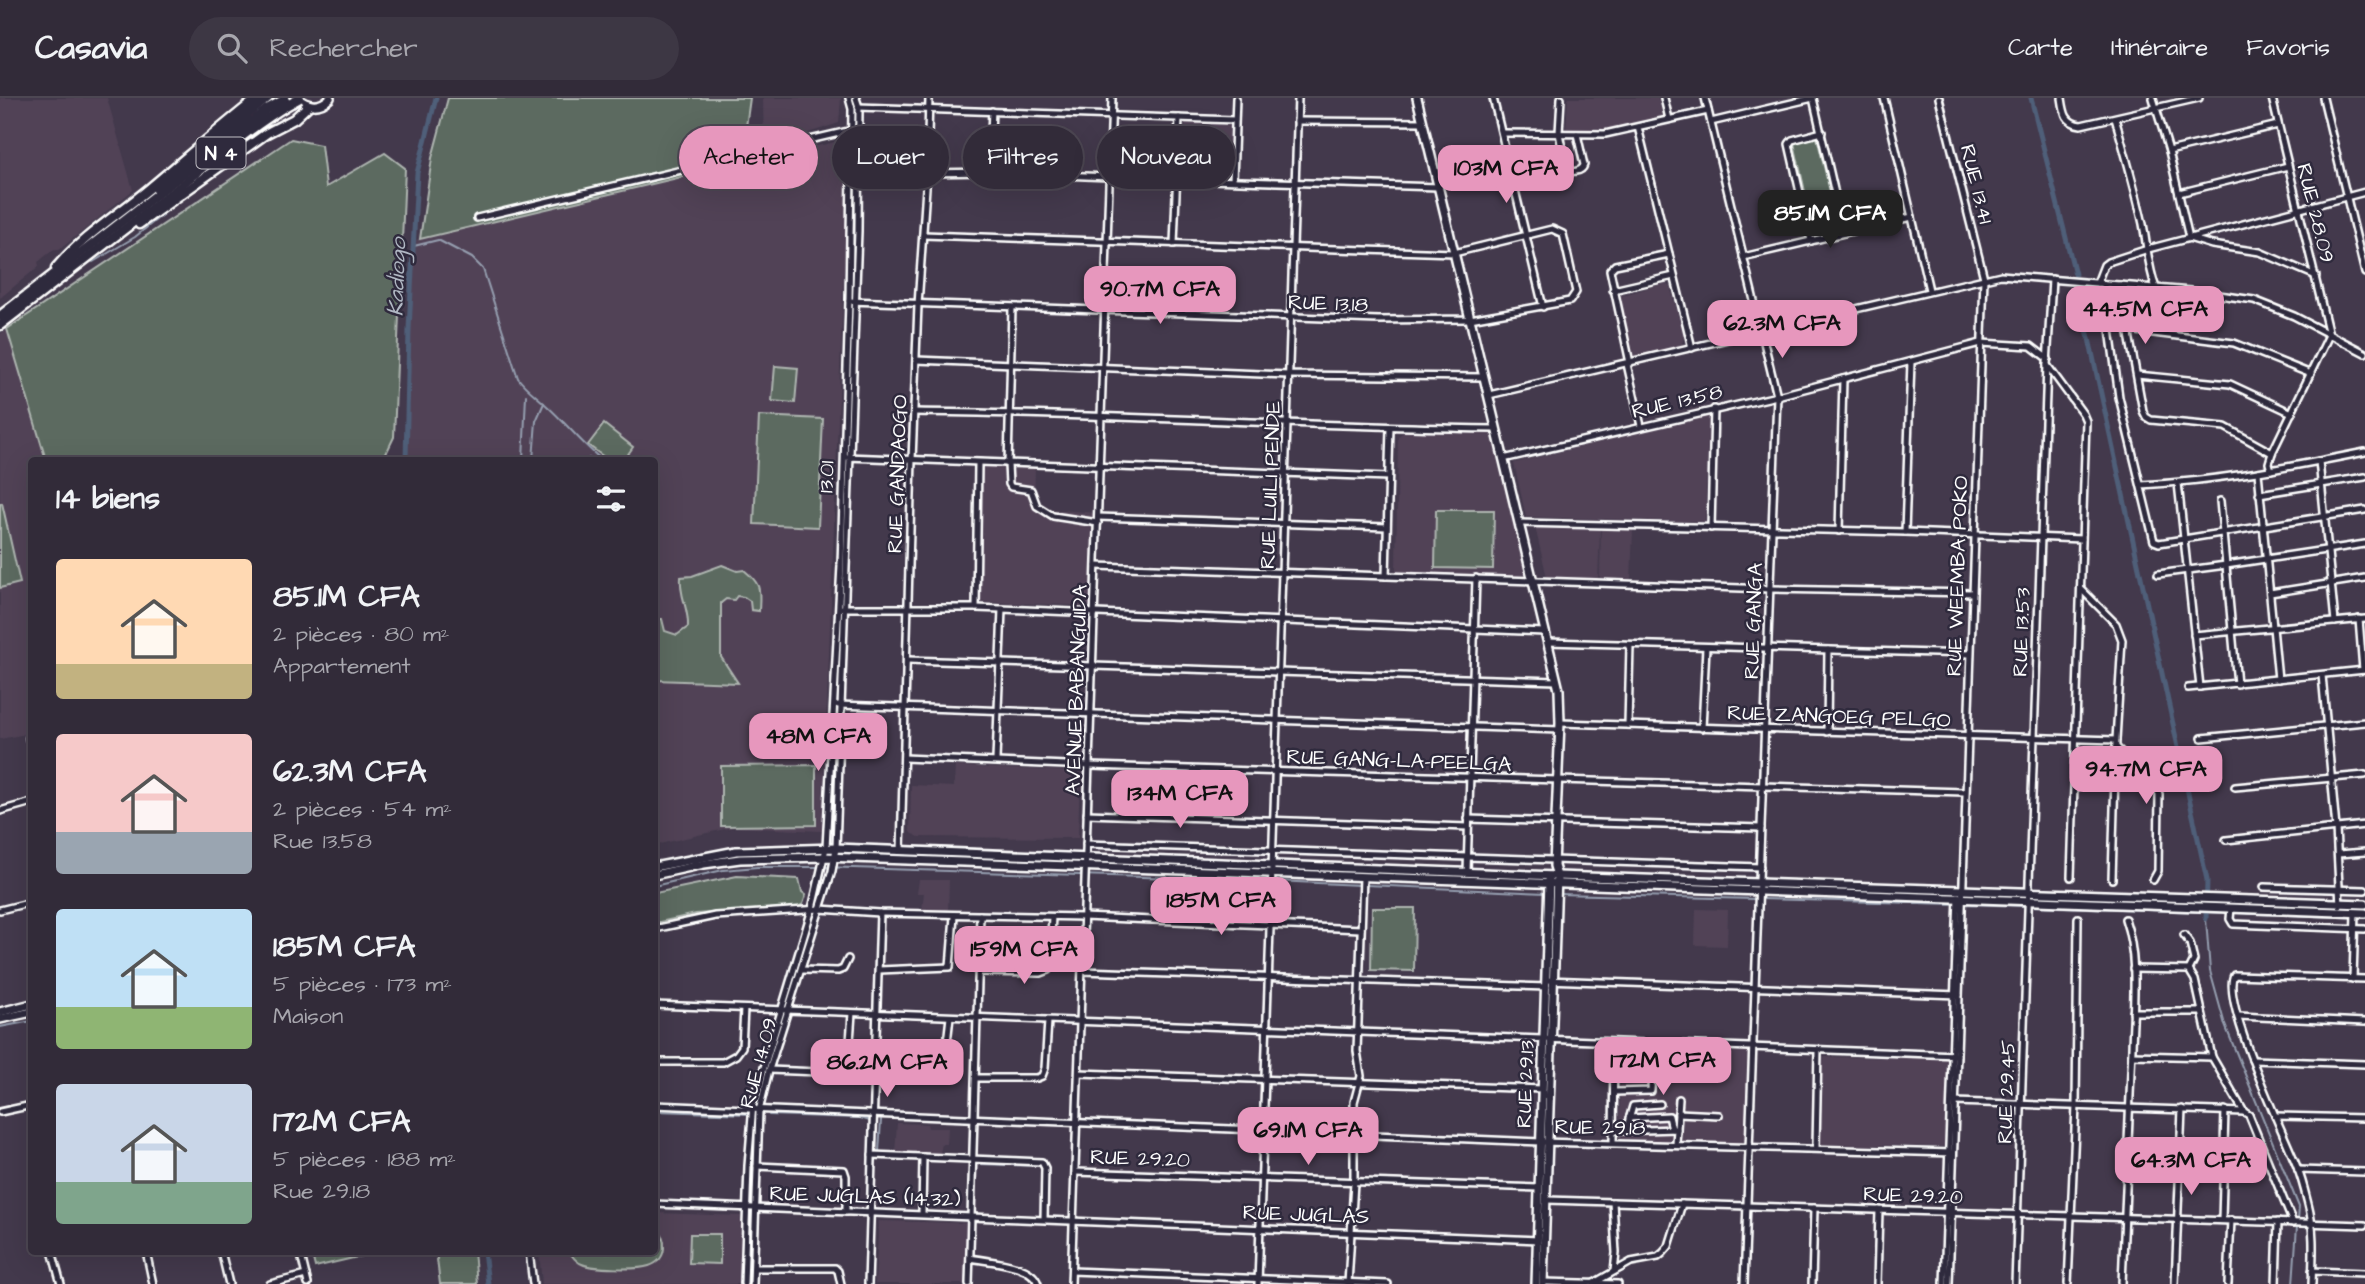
<!DOCTYPE html>
<html lang="fr">
<meta charset="utf-8">
<style>
body{margin:0;font-family:"Architects Daughter",sans-serif;background:#3d3744;color:#f1f3f6;height:100vh;display:flex;flex-direction:column;font-size:26px;white-space:nowrap}
*{box-sizing:border-box;margin:0}
p{font-size:23px;color:#a8a7ae}
.icon{flex:none;width:38px;height:38px;fill:none;stroke:currentColor;stroke-width:2;stroke-linecap:round;stroke-linejoin:round}
.map{position:relative;flex:1;overflow:hidden}
.drawer{position:absolute;left:28px;top:359px;width:630px;height:798px;display:flex;flex-direction:column;background:#322b39;border-radius:7px;box-shadow:0 7px 28px #0002,0 0 0 2px #4d4753}
.drawer>*{flex:none}
.guide{position:absolute;left:679px;top:28px;width:665px;height:63px;display:flex;gap:14px}
.price{position:absolute;translate:-50% -60px;padding:0 16px;border-radius:14px;background:#e797bd;color:#111;font-size:23px;line-height:46px;filter:drop-shadow(0 2px 4px #0008)}
.price::after{content:'';position:absolute;left:50%;top:42px;width:21px;height:16px;margin-left:-10px;background:inherit;clip-path:polygon(0 0,100% 0,50% 100%)}
.price.current{background:#222;color:#fff}
ul{padding:0;list-style:none}
li{display:flex;align-items:center;gap:21px;height:175px;padding:0 28px}
li span{display:grid;place-items:center;flex:none;width:196px;height:140px;border-radius:7px;color:#555}
li>.icon{margin-inline-start:auto}
span .icon{width:84px;height:84px;fill:#fffc;stroke-width:1}
li b{font-size:30px}
h2{display:flex;justify-content:space-between;align-items:center;height:84px;padding:0 28px;font-size:30px}
.chip{padding:0 24px;border-radius:32px;background:#322b39;box-shadow:0 7px 28px #0002,0 0 0 2px #4d4753;font-size:24px;line-height:63px}
.chip.current{background:#e797bd;color:#111}
header{display:flex;align-items:center;gap:42px;box-sizing:border-box;height:98px;padding:0 35px;background:#322b39;border-bottom:2px solid #4d4753}
header strong{font-size:33px}
nav{display:flex;gap:38px;margin-inline-start:auto;font-size:24px}
.search{width:490px;height:63px;background:#3d3744;display:flex;align-items:center;gap:18px;box-sizing:border-box;padding:0 24px;border-radius:38px;color:#a8a7ae;font-size:26px}
.map>svg:first-child{display:block}
.built{fill:#514357}
.green{fill:#5c6b61;stroke:#aeb5b0;stroke-width:2}
.lines{fill:none;stroke-linecap:round;stroke-linejoin:round}
.stream{stroke:#959eaf;stroke-width:2}
.canal{stroke:#4f5e79;stroke-width:5}
.minor-casing{stroke:#fff;stroke-width:10}
.major-casing{stroke:#fff;stroke-width:12}
.highway-casing{stroke:#fff;stroke-width:13}
.minor{stroke:#2f2a3d;stroke-width:5}
.major{stroke:#2f2a3d;stroke-width:7}
.highway{stroke:#2f2a3d;stroke-width:8}
.highway-bridge-casing{stroke:#fff;stroke-width:13;stroke-linecap:butt}
.highway-bridge{stroke:#2f2a3d;stroke-width:8}
.labels{text-anchor:middle;stroke-width:5;stroke-linejoin:round;paint-order:stroke}
.shield{fill:#2f2a3d;stroke:#c1bfc5;stroke-width:2}
.shield-label{font-size:19px;font-weight:bold;fill:#fff}
.street-label{font-size:21px;fill:#fff;stroke:#2f2a3d}
.water-label{font-size:23px;font-style:italic;fill:#b0b7c3;stroke:#2f2a3d}
</style>
<header>
<strong>Casavia</strong>
<div class="search"><svg class="icon" aria-label="search" viewBox="0 0 24 24"><circle cx="10" cy="10" r="6"/><path d="M15 15l6 6"/></svg>Rechercher</div>
<nav><a>Carte</a><a>Itinéraire</a><a>Favoris</a></nav>
</header>
<div class="map">
<svg width="2365" height="1186" viewBox="0 0 2365 1186">
<rect width="100%" height="100%" fill="#43394c"/>
<filter id="ink" filterUnits="userSpaceOnUse"><feTurbulence type="fractalNoise" baseFrequency=".0143" numOctaves="2"/><feDisplacementMap in="SourceGraphic" scale="14" xChannelSelector="R" yChannelSelector="G"/><feConvolveMatrix kernelMatrix="1 2 1 2 8 2 1 2 1" color-interpolation-filters="sRGB"/></filter>
<g filter="url(#ink)">
<g class="built">
<path d="M0 0H107L133 92 59 152 54 151 38 164 39 168 0 200Z"/>
<path d="M763 0H841L839 25 764 49Z"/>
<path d="M1568 0H1658L1663 19 1601 32H1566Z"/>
<path d="M1185 24 1232 27 1233 76H1183Z"/>
<path d="M849 41 822 733 733 729 655 747 654 362H406L409 215 415 142 643 87Z"/>
<path d="M1666 185 1670 188 1684 238 1681 249 1640 261 1627 253 1615 202 1619 198Z"/>
<path d="M7 231 46 362H32L31 635 0 641V236Z"/>
<path d="M1709 317 1705 424 1526 419 1514 365Z"/>
<path d="M1404 333 1491 335 1526 475 1523 478 1396 474 1398 339Z"/>
<path d="M981 368H1035L1034 410 1097 415 1093 508 980 504Z"/>
<path d="M1535 429 1600 431 1598 481 1547 479Z"/>
<path d="M1601 431H1633L1631 481H1600Z"/>
<path d="M955 668 1080 674 1078 740 919 739 910 734 911 687 954 689Z"/>
<path d="M919 782H949L948 814 922 813 924 795H917Z"/>
<path d="M1696 811 1728 812 1727 848 1695 847Z"/>
<path d="M1621 947 1749 953 1746 1046 1619 1042Z"/>
<path d="M1821 959 1951 960 1948 1049 1820 1046Z"/>
<path d="M897 1025 927 1026 928 1030H948L947 1046H942L939 1058 895 1056Z"/>
<path d="M655 1115 741 1118 740 1186H542L539 1153H654Z"/>
<path d="M879 1123 967 1125 965 1186H875Z"/>
</g>
<g class="green">
<path d="M448 0H750L741 65 420 141 432 60Z"/>
<path d="M1817 39 1838 127 1814 133 1794 45Z"/>
<path d="M291 41 321 47 326 89 385 55 405 70 394 339 383 362H46L7 231Z"/>
<path d="M775 268 798 270 795 305 772 303Z"/>
<path d="M759 318 823 321 818 429 754 426Z"/>
<path d="M604 326 633 349 624 362H608L588 347Z"/>
<path d="M0 405H2L20 485 0 490Z"/>
<path d="M1436 412H1494L1493 471 1435 470Z"/>
<path d="M722 467 737 473 744 472C762 487 760 491 759 513L751 512 750 503 744 499 737 498 734 502 726 501 721 505V559L738 585 655 582V521H662L665 533 677 537 688 529C689 510 679 498 681 479L692 478Z"/>
<path d="M816 667V727L721 728V668Z"/>
<path d="M737 778 799 781 802 794 806 797 803 806 798 809 696 816 655 825V795Z"/>
<path d="M1372 810H1415L1414 873 1371 872Z"/>
<path d="M655 1128C668 1140 668 1162 649 1168 638 1172 592 1171 582 1166 576 1164 573 1159 570 1155L654 1153Z"/>
<path d="M690 1136H720V1166L689 1165Z"/>
<path d="M311 1153H383L315 1169Z"/>
<path d="M436 1153H474L477 1186H440Z"/>
</g>
<g class="lines">
<g class="stream">
<path d="M414 148 438 142 472 160 483 171 518 280C526 291 537 298 546 307 566 325 582 346 602 362"/>
<path d="M93 164 135 139 173 108 273 36"/>
<path d="M0 233 32 207"/>
<path d="M523 362 526 297"/>
<path d="M533 362 536 323 544 305"/>
<path d="M562 362V360"/>
<path d="M589 362V360"/>
<path d="M1275 783 1360 787"/>
<path d="M1366 787 1545 795"/>
<path d="M654 788 723 772 757 769H822L1269 783"/>
<path d="M1558 796 1755 801"/>
<path d="M1761 801 1955 806"/>
<path d="M1964 806 2025 808"/>
<path d="M2030 808 2228 815"/>
<path d="M2233 815 2365 820"/>
<path d="M2206 821 2210 873 2225 927 2299 1109 2298 1122"/>
<path d="M0 929 32 923"/>
<path d="M654 1013 750 1016"/>
<path d="M769 1017 860 1020 870 1023"/>
<path d="M879 1054 881 1022"/>
<path d="M980 1066 1042 1068"/>
<path d="M2293 1186 2297 1128"/>
</g>
<g class="canal">
<path d="M2031 0 2075 176"/>
<path d="M2078 190 2207 782 2206 821"/>
<path d="M406 362 409 231 417 75 436 0"/>
<path d="M484 1153 488 1186"/>
</g>
<defs>
<g id="minor">
<path d="M1493 0 1543 209"/>
<path d="M1561 0 1559 35 1566 71C1571 75 1582 74 1584 67L1577 36"/>
<path d="M1664 0 1669 21"/>
<path d="M1705 0 1777 298 1744 1186"/>
<path d="M1813 0 1844 135"/>
<path d="M1884 0 1929 192"/>
<path d="M1939 0 1984 180 1949 1186"/>
<path d="M2062 0C2064 14 2065 25 2081 27L2199 0"/>
<path d="M2153 0 2169 53 2189 140 2212 147 2260 154 2316 178"/>
<path d="M2323 0 2365 175"/>
<path d="M858 9 1235 22"/>
<path d="M2115 20C2125 55 2135 90 2143 126 2147 147 2148 169 2156 190"/>
<path d="M1297 23 1423 24"/>
<path d="M1711 24 1813 0"/>
<path d="M1638 29 1692 250"/>
<path d="M1502 35 1605 36 1708 13"/>
<path d="M2169 53 2278 27"/>
<path d="M989 74 992 13"/>
<path d="M927 75 989 74 1109 79"/>
<path d="M1177 81 1439 89"/>
<path d="M1233 82 1236 0"/>
<path d="M2179 95 2288 68"/>
<path d="M477 120 852 32"/>
<path d="M1811 143 1789 46 1792 42 1822 34"/>
<path d="M1174 146 1179 20"/>
<path d="M1743 159 1912 119"/>
<path d="M2052 181 2047 267 2083 316 2086 323 2071 779"/>
<path d="M2097 185 2104 167 2108 164 2148 151 2365 94"/>
<path d="M2104 186 2119 299 2154 443 2159 445 2365 412"/>
<path d="M2120 187 2143 313 2146 319 2151 322 2225 329 2272 355"/>
<path d="M1613 192 1674 178"/>
<path d="M849 203 1378 222 1470 221 1570 203 1576 194 1563 136 1552 131 1454 155 923 137"/>
<path d="M1012 210 1008 366 1009 386 1011 389 1031 392 1037 408 1053 418 1098 425"/>
<path d="M2129 232 2234 245 2311 276"/>
<path d="M916 262 1289 277 1484 279"/>
<path d="M1630 265 1610 172 1615 167 1669 156"/>
<path d="M1627 266 1641 328"/>
<path d="M2137 277 2230 286 2292 315"/>
<path d="M1489 297 2001 177 2191 193 2254 202 2294 218 2365 255"/>
<path d="M914 314C1108 316 1302 328 1496 331"/>
<path d="M846 359 1388 379"/>
<path d="M1503 361 1777 298 1981 245 2031 248 2048 261"/>
<path d="M2319 363 2335 524"/>
<path d="M2271 372 2269 365 2272 355 2329 237 2272 0"/>
<path d="M2258 374 2278 581"/>
<path d="M2178 385 2200 589"/>
<path d="M2141 387C2216 383 2291 369 2365 354"/>
<path d="M2259 396 2365 379"/>
<path d="M2220 403 2237 586"/>
<path d="M1098 419 1387 429"/>
<path d="M1520 425 1905 434 2082 441"/>
<path d="M1711 430 1714 311"/>
<path d="M1839 433 1843 281"/>
<path d="M1905 434 1911 264"/>
<path d="M1096 468 1770 491 1973 495"/>
<path d="M2158 476 2226 467 2365 446"/>
<path d="M1386 478 1390 329"/>
<path d="M2081 491 2116 526 2122 542 2116 642 2112 781"/>
<path d="M2270 495 2365 480"/>
<path d="M842 510H976L1544 534"/>
<path d="M976 510 978 365"/>
<path d="M2359 521 2363 572"/>
<path d="M2194 537 2365 521"/>
<path d="M1547 544 1970 556"/>
<path d="M907 562 1557 583"/>
<path d="M2322 577 2336 730 2340 808"/>
<path d="M2188 590 2365 572"/>
<path d="M838 607 1560 632"/>
<path d="M1560 625 2116 642"/>
<path d="M1628 627 1630 547"/>
<path d="M1702 630 1706 549"/>
<path d="M1827 634 1828 552"/>
<path d="M29 640 32 652"/>
<path d="M2202 640 2365 624"/>
<path d="M2116 649 2155 688 2159 696 2158 773 2153 782"/>
<path d="M904 660 1090 668 1964 694"/>
<path d="M996 662 1002 511"/>
<path d="M2235 689 2365 677"/>
<path d="M0 713 32 704"/>
<path d="M1087 716 1468 729"/>
<path d="M1468 721 1761 730"/>
<path d="M2226 742 2365 727"/>
<path d="M1086 746 1760 769"/>
<path d="M901 752 912 362 918 207 927 75 929 0"/>
<path d="M2338 756 2365 754"/>
<path d="M1467 774 1476 480"/>
<path d="M2264 789 2365 792"/>
<path d="M2231 810 2230 821 2233 826 2365 831"/>
<path d="M0 812 32 804"/>
<path d="M654 831 715 818 820 811 880 815 1083 819 1361 831"/>
<path d="M2133 871 2189 872 2194 862 2190 845 2184 837"/>
<path d="M802 872 838 873 843 871 848 861"/>
<path d="M879 872 950 869 954 818"/>
<path d="M2189 872 2195 882 2212 959 2244 1014"/>
<path d="M1082 873 1547 889"/>
<path d="M980 874 1041 875 1049 872 1052 819"/>
<path d="M2353 881 2355 815"/>
<path d="M1546 882 1959 897"/>
<path d="M654 907 1957 957"/>
<path d="M2133 914H2202"/>
<path d="M2238 918 2365 924"/>
<path d="M2132 957 2212 959"/>
<path d="M2252 962 2365 966"/>
<path d="M654 964H723L736 957 742 949 744 911"/>
<path d="M769 972 844 975 848 973 852 915"/>
<path d="M875 972 941 970 945 962 950 919"/>
<path d="M1079 975 1542 991"/>
<path d="M977 980H1037L1042 978 1045 970 1048 923"/>
<path d="M1614 994 1651 993 1653 946"/>
<path d="M1955 1004 2244 1014 2249 1017 2293 1125"/>
<path d="M654 1007 1541 1044 1953 1055"/>
<path d="M0 1014 32 1007"/>
<path d="M1678 1015 1719 1017"/>
<path d="M2275 1018 2365 1020"/>
<path d="M1629 1020 1669 1018 1672 1031"/>
<path d="M1626 1032 1633 1008 1660 1006"/>
<path d="M1613 1033 1677 1031"/>
<path d="M1613 1045 1614 945"/>
<path d="M1676 1046 1679 1001"/>
<path d="M1816 1049 1818 952"/>
<path d="M872 1057 1042 1064 1045 1070 1044 1121"/>
<path d="M757 1068 844 1072 846 1078V1114"/>
<path d="M2298 1072 2365 1074"/>
<path d="M1076 1074 1539 1090"/>
<path d="M1547 1102 2365 1127"/>
<path d="M1613 1104 1616 1155 1614 1173"/>
<path d="M654 1106 1538 1142"/>
<path d="M922 1116 923 1059"/>
<path d="M2222 1122 2225 1012"/>
<path d="M52 1153 61 1186"/>
<path d="M146 1153 153 1186"/>
<path d="M221 1153 229 1186"/>
<path d="M300 1153 308 1186"/>
<path d="M529 1153 533 1186"/>
<path d="M970 1160C989 1164 1032 1165 1038 1186"/>
<path d="M754 1170H835L838 1173 841 1186"/>
<path d="M1072 1173 1388 1186"/>
<path d="M2312 1173 2365 1175"/>
<path d="M1543 1184 1618 1186"/>
<path d="M1594 1185 1631 1164 1658 1159 1663 1155 1669 1148 1682 1106"/>
<path d="M270 1186 306 1177"/>
<path d="M744 1186 748 1068 753 1006 812 811 826 750 841 467 849 203 852 11 849 0"/>
<path d="M753 1186 759 1013 769 972 832 773 836 750 858 133 859 9 856 0"/>
<path d="M868 1186 880 815"/>
<path d="M969 1186 980 817"/>
<path d="M1071 1186 1112 0"/>
<path d="M1258 1186 1298 0"/>
<path d="M1348 1186 1354 1084V1004L1361 978 1357 953 1363 779"/>
<path d="M1812 1186 1814 1110"/>
<path d="M1877 1186 1879 1112"/>
<path d="M1944 1186 1958 798"/>
<path d="M2015 1186 2047 267"/>
<path d="M2068 1186 2076 1008 2078 820"/>
<path d="M2122 1186C2125 1107 2129 1028 2132 950 2133 908 2139 861 2125 821"/>
<path d="M2175 1186 2182 1011"/>
<path d="M2228 1186 2231 1122"/>
<path d="M2276 1186 2278 1124"/>
<path d="M2312 1186C2313 1159 2315 1132 2308 1106 2305 1094 2302 1081 2297 1069 2285 1038 2220 903 2234 877L2365 881"/>
</g>
<g id="major">
<path d="M298 0C308 9 320 10 330 0"/>
<path d="M1417 0 1559 592 1560 625 1554 768 1557 778 1543 1186"/>
<path d="M654 769 736 753 836 750 1557 778 2365 806"/>
<path d="M654 777 704 766 740 761 824 759 2365 815"/>
<path d="M0 914 32 906"/>
<path d="M0 921 32 914"/>
<path d="M1536 1186 1549 782"/>
</g>
<g id="highway">
<path d="M157 92 268 0"/>
<path d="M139 126 267 35 294 21 309 7"/>
<path d="M56 170C83 138 119 116 150 90 186 60 221 29 258 0"/>
<path d="M0 218 267 11 287 0"/>
<path d="M0 227C59 182 117 137 175 92 213 62 250 29 291 5"/>
</g>
</defs>
<use href="#minor" class="minor-casing"/>
<use href="#major" class="major-casing"/>
<use href="#highway" class="highway-casing"/>
<use href="#minor" class="minor"/>
<use href="#major" class="major"/>
<use href="#highway" class="highway"/>
<defs>
<path id="highway-bridge" d="M291 5 300 0"/>
</defs>
<use href="#highway-bridge" class="highway-bridge-casing"/>
<use href="#highway-bridge" class="highway-bridge"/>
</g>
</g>
<g class="labels">
<rect class="shield" x="196.5" y="39.5" width="49" height="31" rx="5"/>
<g class="shield-label">
<text x="221" y="62">N 4</text>
</g>
<g class="street-label">
<text transform="translate(1977 86) rotate(76)" y="7">RUE 13.41</text>
<text transform="translate(2316 115) rotate(76)" y="7">RUE 28.09</text>
<text transform="translate(1328 205) rotate(2)" y="7">RUE 13.18</text>
<text transform="translate(1677 303) rotate(-13)" y="7">RUE 13.58</text>
<text transform="translate(897 376) rotate(-88)" y="7">RUE GANDAOGO</text>
<text transform="translate(826 379) rotate(-88)" y="7">13.01</text>
<text transform="translate(1270 387) rotate(-88)" y="7">RUE LUILI PENDE</text>
<text transform="translate(1957 478) rotate(-88)" y="7">RUE WEEMBA POKO</text>
<text transform="translate(1753 523) rotate(-88)" y="7">RUE GANGA</text>
<text transform="translate(2021 534) rotate(-88)" y="7">RUE 13.53</text>
<text transform="translate(1076 592) rotate(-88)" y="7">AVENUE BABANGUIDA</text>
<text transform="translate(1839 618) rotate(2)" y="7">RUE ZANGOEG PELGO</text>
<text transform="translate(1399 662) rotate(2)" y="7">RUE GANG-LA-PEELGA</text>
<text transform="translate(758 965) rotate(-75)" y="7">RUE 14.09</text>
<text transform="translate(1525 986) rotate(-88)" y="7">RUE 29.13</text>
<text transform="translate(2006 994) rotate(-88)" y="7">RUE 29.45</text>
<text transform="translate(1600 1029) rotate(1)" y="7">RUE 29.18</text>
<text transform="translate(1140 1060) rotate(2)" y="7">RUE 29.20</text>
<text transform="translate(1913 1097) rotate(2)" y="7">RUE 29.20</text>
<text transform="translate(865 1098) rotate(2)" y="7">RUE JUGLAS (14.32)</text>
<text transform="translate(1306 1116) rotate(2)" y="7">RUE JUGLAS</text>
</g>
<g class="water-label">
<text transform="translate(396 179) rotate(-88)" y="8">Kadiogo</text>
</g>
</g>
</svg>
<b class="price" style="left:1506px;top:107px">103M CFA</b>
<b class="price current" style="left:1830px;top:152px">85.1M CFA</b>
<b class="price" style="left:1160px;top:228px">90.7M CFA</b>
<b class="price" style="left:2145px;top:248px">44.5M CFA</b>
<b class="price" style="left:1782px;top:262px">62.3M CFA</b>
<b class="price" style="left:818px;top:675px">48M CFA</b>
<b class="price" style="left:2146px;top:708px">94.7M CFA</b>
<b class="price" style="left:1180px;top:732px">134M CFA</b>
<b class="price" style="left:1221px;top:839px">185M CFA</b>
<b class="price" style="left:1024px;top:888px">159M CFA</b>
<b class="price" style="left:1663px;top:999px">172M CFA</b>
<b class="price" style="left:887px;top:1001px">86.2M CFA</b>
<b class="price" style="left:1308px;top:1069px">69.1M CFA</b>
<b class="price" style="left:2191px;top:1099px">64.3M CFA</b>
<div class="guide">
<a class="chip current">Acheter</a>
<a class="chip">Louer</a>
<a class="chip">Filtres</a>
<a class="chip">Nouveau</a>
</div>
<section class="drawer">
<h2>14 biens<svg class="icon" aria-label="filters" viewBox="0 0 24 24"><path d="M4 7h16M4 17h16"/><circle cx="9" cy="7" r="2"/><circle cx="15" cy="17" r="2"/></svg></h2>
<ul>
<li><span style="background:linear-gradient(#ffd9b3 75%,#c2b280 0)"><svg class="icon" aria-label="home" viewBox="0 0 24 24"><path d="M3 11l9-7 9 7M6 9v11h12V9"/></svg></span><div><b>85.1M CFA</b><p>2 pièces · 80 m²</p><p>Appartement</p></div></li>
<li><span style="background:linear-gradient(#f6c9c9 70%,#9aa5b1 0)"><svg class="icon" aria-label="home" viewBox="0 0 24 24"><path d="M3 11l9-7 9 7M6 9v11h12V9"/></svg></span><div><b>62.3M CFA</b><p>2 pièces · 54 m²</p><p>Rue 13.58</p></div></li>
<li><span style="background:linear-gradient(#bfe0f5 70%,#8fb573 0)"><svg class="icon" aria-label="home" viewBox="0 0 24 24"><path d="M3 11l9-7 9 7M6 9v11h12V9"/></svg></span><div><b>185M CFA</b><p>5 pièces · 173 m²</p><p>Maison</p></div></li>
<li><span style="background:linear-gradient(#c9d6e8 70%,#7fa58c 0)"><svg class="icon" aria-label="home" viewBox="0 0 24 24"><path d="M3 11l9-7 9 7M6 9v11h12V9"/></svg></span><div><b>172M CFA</b><p>5 pièces · 188 m²</p><p>Rue 29.18</p></div></li>
</ul>
</section>
</div>
